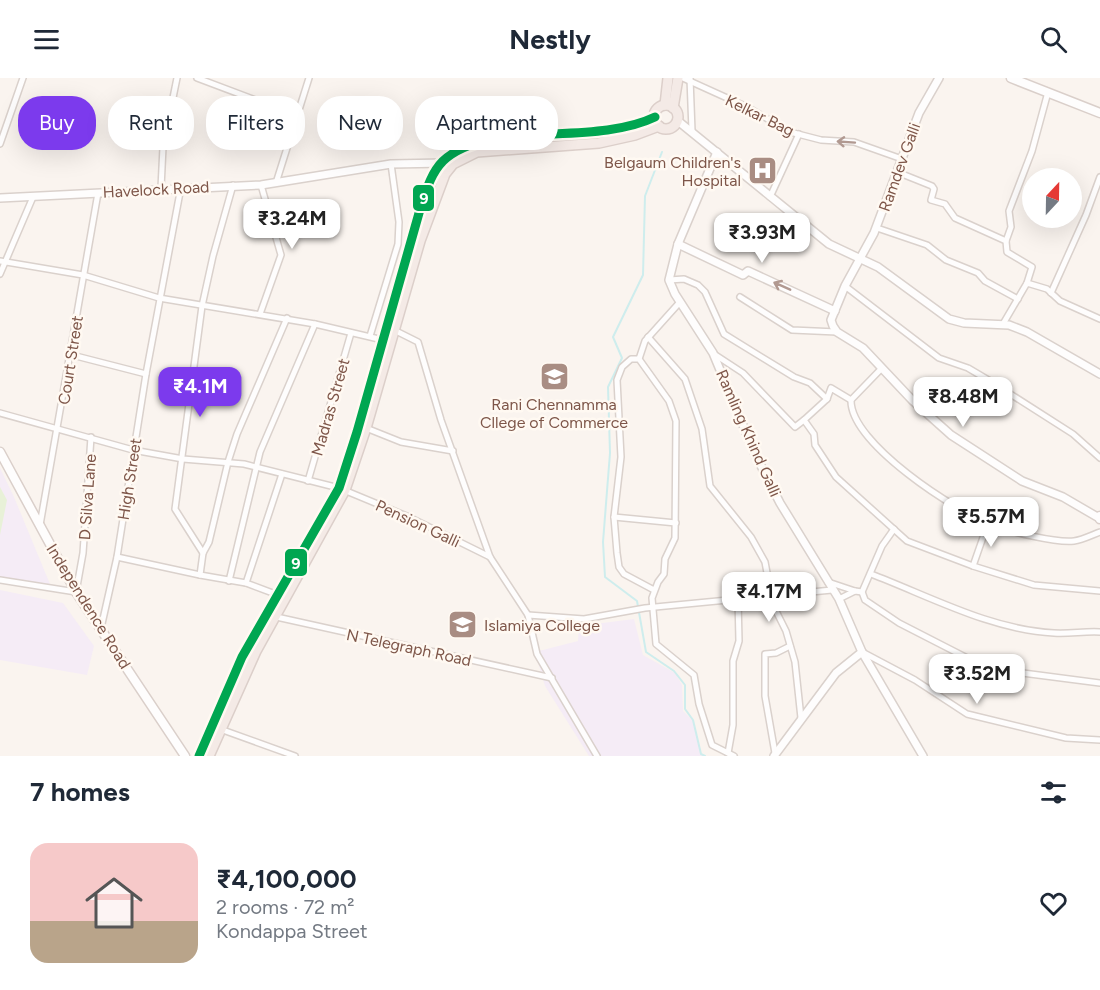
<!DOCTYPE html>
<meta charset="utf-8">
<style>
body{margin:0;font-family:Figtree,sans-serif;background:#f2f2f3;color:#1f2937;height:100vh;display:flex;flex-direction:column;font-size:22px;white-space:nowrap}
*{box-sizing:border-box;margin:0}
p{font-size:20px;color:#747a83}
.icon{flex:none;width:33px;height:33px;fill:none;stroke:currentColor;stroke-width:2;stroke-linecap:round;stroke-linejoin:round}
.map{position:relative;height:678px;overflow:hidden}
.sheet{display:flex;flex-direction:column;background:#fff;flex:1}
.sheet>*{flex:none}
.guide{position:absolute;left:18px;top:18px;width:600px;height:54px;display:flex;gap:12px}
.needle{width:39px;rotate:22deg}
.controls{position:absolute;left:1022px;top:90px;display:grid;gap:12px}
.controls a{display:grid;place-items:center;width:60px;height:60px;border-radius:50%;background:#fff;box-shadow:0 6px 24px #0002;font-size:30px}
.price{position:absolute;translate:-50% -51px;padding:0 14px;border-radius:12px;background:#fff;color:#222;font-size:20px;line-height:39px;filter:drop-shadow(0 2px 3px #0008)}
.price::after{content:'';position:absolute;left:50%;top:36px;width:18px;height:14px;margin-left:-9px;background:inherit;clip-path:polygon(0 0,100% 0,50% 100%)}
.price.on{background:#7c3aed;color:#fff}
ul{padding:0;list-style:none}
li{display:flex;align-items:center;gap:18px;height:150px;padding:0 30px}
li span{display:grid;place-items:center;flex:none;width:168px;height:120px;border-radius:18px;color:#555}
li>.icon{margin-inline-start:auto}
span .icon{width:72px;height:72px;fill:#fffc;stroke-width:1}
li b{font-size:26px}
h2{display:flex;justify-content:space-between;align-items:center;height:72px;padding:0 30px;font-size:26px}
.chip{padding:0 21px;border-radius:24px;background:#fff;box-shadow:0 6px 24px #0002;font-size:21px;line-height:54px}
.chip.on{background:#7c3aed;color:#fff}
header{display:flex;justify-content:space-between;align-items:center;height:78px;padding:0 30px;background:#fff;font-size:27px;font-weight:700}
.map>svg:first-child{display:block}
.education{fill:#f5ecf6}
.green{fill:#e8f1d8}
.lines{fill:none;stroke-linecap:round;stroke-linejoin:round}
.stream{stroke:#ceeded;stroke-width:2}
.minor-casing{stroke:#dad1cc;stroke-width:8}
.tertiary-casing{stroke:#dad1cc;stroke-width:10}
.secondary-casing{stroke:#dacfca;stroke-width:11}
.trunk-casing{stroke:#dccfca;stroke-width:12}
.minor{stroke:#fefdfd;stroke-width:5}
.tertiary{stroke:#fefdfd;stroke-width:7}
.secondary{stroke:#fefdfd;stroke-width:8}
.trunk{stroke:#f4eae6;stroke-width:9}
.bus-1-casing{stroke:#fff9f2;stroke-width:14}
.bus-1{stroke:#00a651;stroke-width:9}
.oneway{stroke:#b19991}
.labels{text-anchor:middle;stroke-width:5;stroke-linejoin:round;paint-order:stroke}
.street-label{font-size:16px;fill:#7e5649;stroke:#fff9f2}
.poi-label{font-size:16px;fill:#7e5649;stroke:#fff9f2;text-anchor:end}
.line-badge{stroke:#fff9f2;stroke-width:2}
.badge-label{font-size:16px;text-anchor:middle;font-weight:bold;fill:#fff}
</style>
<header><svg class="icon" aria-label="menu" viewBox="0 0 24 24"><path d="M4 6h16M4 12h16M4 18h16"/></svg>Nestly<svg class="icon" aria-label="search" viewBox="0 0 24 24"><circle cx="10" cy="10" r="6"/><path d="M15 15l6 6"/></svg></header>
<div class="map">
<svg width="1100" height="678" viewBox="0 0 1100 678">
<rect width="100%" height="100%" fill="#faf4ef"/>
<g class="education">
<path d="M0 390 14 419 52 511 0 500Z"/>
<path d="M0 512 63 525 94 568 87 597 0 582Z"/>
<path d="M634 541 643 577 675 595 682 607 683 633 693 643 702 678H589L545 608 535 574 578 563 579 548Z"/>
</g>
<path class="green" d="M0 409 7 422 0 457Z"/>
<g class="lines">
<path class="stream" d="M662 74 645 118 643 197 613 259 622 280 608 309 610 375 603 464 605 499 637 523 646 574 674 593 685 607V631L693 642 701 676 705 678"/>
<defs>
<g id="minor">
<path d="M197 0 298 38"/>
<path d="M683 0 747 29 790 54 821 62 854 64 902 81"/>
<path d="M690 0 692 53"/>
<path d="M0 66 23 0"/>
<path d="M897 94 932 108 934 111 931 122 945 126 955 140 1006 163 1007 174 1032 189 1027 205"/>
<path d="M276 105 309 0"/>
<path d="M233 107 213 178 202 228 175 431 203 475 200 497 246 505 278 517"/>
<path d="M161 110 163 69 177 0"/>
<path d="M770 119 799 56"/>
<path d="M877 150 927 167 946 182 978 195 985 203 1018 221"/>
<path d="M1006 163 1011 149 1009 133 1032 73 1048 14"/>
<path d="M0 183 83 197 159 220 315 246 383 262"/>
<path d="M0 196 33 119"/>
<path d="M669 202 684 201 698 207 705 214 724 256 794 299 810 305 827 321"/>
<path d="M845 208 939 280 968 290 990 303 1073 356 1100 380"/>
<path d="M1051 215 1086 137 1100 99"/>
<path d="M740 219 792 252 837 254"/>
<path d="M260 236 281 177 261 107"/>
<path d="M1003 246 1027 205 1047 211 1060 223 1100 241"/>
<path d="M394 252 418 264 441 342 490 479 528 537 537 576 597 678"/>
<path d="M370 258 398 166 399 144 391 86"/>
<path d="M648 259 685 301 702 351 710 408 751 459 765 484 773 527 786 553 795 584 801 640"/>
<path d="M714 276 743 295 795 349 804 342"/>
<path d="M72 277 146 296"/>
<path d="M639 281 645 263 680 224"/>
<path d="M881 291 851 322C850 365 956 434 993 447 1011 454 1056 465 1074 463 1082 462 1092 457 1100 454"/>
<path d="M851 322 831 310 827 321 804 342 814 356 815 367 836 399 907 463 973 488 1034 507 1100 513"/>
<path d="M0 335 133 372 183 381 244 386 339 410 409 439 490 479"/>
<path d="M366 350 401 364 453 373"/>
<path d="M308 403 351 255"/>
<path d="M614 439 676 445"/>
<path d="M40 447 98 115"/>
<path d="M203 475 209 464 228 384 237 356 287 240"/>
<path d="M117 479 200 497"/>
<path d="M973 488 988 445"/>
<path d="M871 496C929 518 991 552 1054 555 1070 556 1085 553 1100 554"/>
<path d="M0 502 76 514 83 475 91 359"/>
<path d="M229 503 260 374 315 246"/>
<path d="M828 504 855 513"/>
<path d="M246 505 282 396"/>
<path d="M654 512 624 496 619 489 617 475 614 439 621 379 617 302 622 289 631 281H639L669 323 676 343 675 460 665 481 664 496 658 504 652 520 656 566 694 597 699 626 712 667 734 678"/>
<path d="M862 514 865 522 899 545 977 585 1015 594 1100 605"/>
<path d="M839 521 855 513 862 514 882 468 894 451"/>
<path d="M528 537 584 541 645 530 832 512"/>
<path d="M272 538 552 600"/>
<path d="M101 550 117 479 146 296 181 109"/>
<path d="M864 575 915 602 967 636 1066 660 1100 662"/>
<path d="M220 651 295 678"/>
<path d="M728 675 733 647V583L739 563 738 521"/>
<path d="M775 675 765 618V576L776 575 790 568"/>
</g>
<g id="tertiary">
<path d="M939 0 919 35 874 155 845 208 831 242 833 248 837 254 863 270 913 323 951 357 1022 403 1063 419 1099 440"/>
<path d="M678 43 829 166 878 189 949 241 964 245 1009 247 1027 254 1100 296"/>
<path d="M717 74 678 166 669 202 675 216 713 275 755 376 780 425 839 521 862 574 923 678"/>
<path d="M0 120 261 107 391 86 445 85"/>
<path d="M678 166 743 197 748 193 835 233"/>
<path d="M774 678 836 595 862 574"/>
</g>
<g id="secondary">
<path d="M1011 0 1100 35"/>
<path d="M0 374 76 514 185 678"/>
<path d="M1100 438V441"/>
</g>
<g id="trunk">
<path d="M665 27 668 0"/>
<circle cx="666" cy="39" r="12"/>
<path d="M673 30 678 0"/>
<path d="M199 678 242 579 339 410 357 354 421 128C426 113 431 95 443 83 487 41 593 69 655 39"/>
<path d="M209 678 256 573 345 412 366 350 420 163 445 96 453 86 477 74 599 65 635 57 659 48"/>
</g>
</defs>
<use href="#minor" class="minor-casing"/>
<use href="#tertiary" class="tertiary-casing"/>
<use href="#secondary" class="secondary-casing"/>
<use href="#trunk" class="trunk-casing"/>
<use href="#minor" class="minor"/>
<use href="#tertiary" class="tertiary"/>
<use href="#secondary" class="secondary"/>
<use href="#trunk" class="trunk"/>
<defs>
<path id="bus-1" d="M199 678 242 579 339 410 357 354 421 128C426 113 431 95 443 83 487 41 593 69 655 39"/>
</defs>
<use href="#bus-1" class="bus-1-casing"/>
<use href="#bus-1" class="bus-1"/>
</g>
<defs><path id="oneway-shaft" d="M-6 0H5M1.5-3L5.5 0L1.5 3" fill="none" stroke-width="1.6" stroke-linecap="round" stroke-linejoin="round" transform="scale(1.5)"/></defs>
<g class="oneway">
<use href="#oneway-shaft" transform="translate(846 64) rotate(-176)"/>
<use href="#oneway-shaft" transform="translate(782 208) rotate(-156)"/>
</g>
<defs>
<symbol id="hospital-square" viewBox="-11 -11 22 22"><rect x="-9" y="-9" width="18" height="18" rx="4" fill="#a98d83" stroke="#fff9f2"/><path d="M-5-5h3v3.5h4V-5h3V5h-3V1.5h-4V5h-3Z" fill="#fff"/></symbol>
<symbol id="university-square" viewBox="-11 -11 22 22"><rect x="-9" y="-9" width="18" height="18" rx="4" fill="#a98d83" stroke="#fff9f2"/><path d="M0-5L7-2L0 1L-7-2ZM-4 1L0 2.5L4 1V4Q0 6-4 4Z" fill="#fff"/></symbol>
</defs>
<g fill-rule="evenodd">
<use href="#hospital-square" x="746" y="76" width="33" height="33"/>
<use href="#university-square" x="538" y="282" width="33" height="33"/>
<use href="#university-square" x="446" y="530" width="33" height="33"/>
</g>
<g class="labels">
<g class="street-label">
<text transform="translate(760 37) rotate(26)" y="6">Kelkar Bag</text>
<text transform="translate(899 89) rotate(-70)" y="6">Ramdev Galli</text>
<text transform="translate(156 111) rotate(-3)" y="6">Havelock Road</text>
<text transform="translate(70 282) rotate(-81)" y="6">Court Street</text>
<text transform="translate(330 329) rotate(-74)" y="6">Madras Street</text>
<text transform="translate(749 355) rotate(66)" y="6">Ramling Khind Galli</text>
<text transform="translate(129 401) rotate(-81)" y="6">High Street</text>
<text transform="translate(87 419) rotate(-86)" y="6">D Silva Lane</text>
<text transform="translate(418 445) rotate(25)" y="6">Pension Galli</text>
<text transform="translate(89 528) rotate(58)" y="6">Independence Road</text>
<text transform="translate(409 569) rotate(12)" y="6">N Telegraph Road</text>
</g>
<g class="poi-label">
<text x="741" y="90">Belgaum Children's<tspan x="741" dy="18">Hospital</tspan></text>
<text x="554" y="332" text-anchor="middle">Rani Chennamma<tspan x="554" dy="18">Cllege of Commerce</tspan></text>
<text x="484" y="553" text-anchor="start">Islamiya College</text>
</g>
</g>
<g class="line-badge">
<rect x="412" y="106" width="23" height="28" rx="6" fill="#00a651"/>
<rect x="284" y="470" width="24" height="29" rx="6" fill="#00a651"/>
</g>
<g class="badge-label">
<text x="424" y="126">9</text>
<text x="296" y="491">9</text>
</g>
</svg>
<div class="controls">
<a><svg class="needle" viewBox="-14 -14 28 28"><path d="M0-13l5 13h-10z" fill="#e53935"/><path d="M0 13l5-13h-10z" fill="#747a83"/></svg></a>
</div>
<b class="price" style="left:292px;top:172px">₹3.24M</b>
<b class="price" style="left:762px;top:186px">₹3.93M</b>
<b class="price on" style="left:200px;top:340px">₹4.1M</b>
<b class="price" style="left:963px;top:350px">₹8.48M</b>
<b class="price" style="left:991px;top:470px">₹5.57M</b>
<b class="price" style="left:769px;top:545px">₹4.17M</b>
<b class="price" style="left:977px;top:627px">₹3.52M</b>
<div class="guide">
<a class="chip on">Buy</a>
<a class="chip">Rent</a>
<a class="chip">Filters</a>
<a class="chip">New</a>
<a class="chip">Apartment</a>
</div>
</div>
<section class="sheet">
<h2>7 homes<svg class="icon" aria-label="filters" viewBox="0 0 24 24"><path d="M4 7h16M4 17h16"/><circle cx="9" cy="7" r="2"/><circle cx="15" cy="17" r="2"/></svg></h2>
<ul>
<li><span style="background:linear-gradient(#f6c9c9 65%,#b9a48a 0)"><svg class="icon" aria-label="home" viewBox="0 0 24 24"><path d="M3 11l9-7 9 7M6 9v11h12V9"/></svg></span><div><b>₹4,100,000</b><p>2 rooms · 72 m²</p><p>Kondappa Street</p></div><svg class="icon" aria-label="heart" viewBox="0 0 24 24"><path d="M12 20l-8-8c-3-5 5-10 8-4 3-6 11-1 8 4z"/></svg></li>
</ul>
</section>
